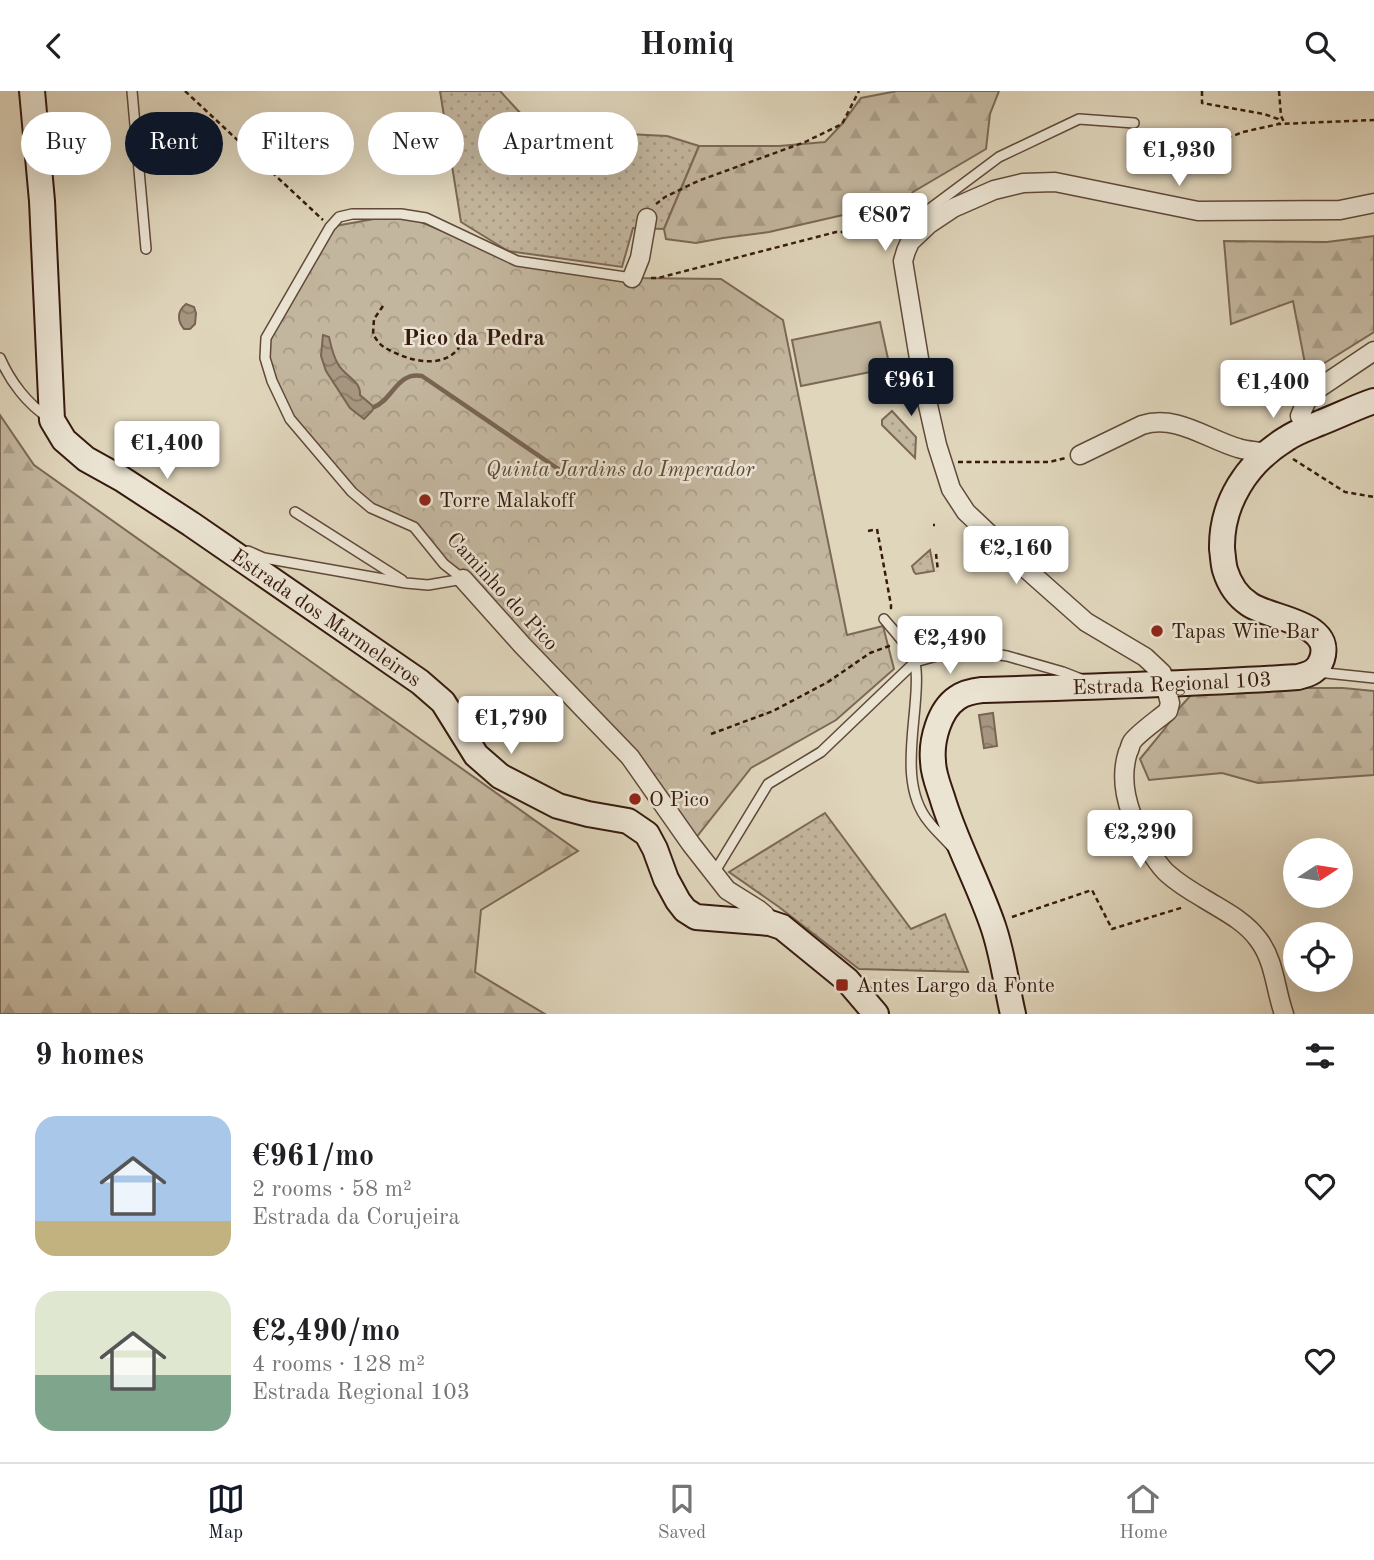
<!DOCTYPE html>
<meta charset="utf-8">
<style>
body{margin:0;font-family:"Old Standard TT",serif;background:#f2f2f2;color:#202124;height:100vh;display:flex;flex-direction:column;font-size:26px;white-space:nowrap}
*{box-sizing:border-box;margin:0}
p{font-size:23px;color:#757577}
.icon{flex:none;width:38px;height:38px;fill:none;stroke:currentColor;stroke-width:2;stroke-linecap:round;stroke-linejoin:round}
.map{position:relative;height:923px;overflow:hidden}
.sheet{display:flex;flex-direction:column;background:#fff;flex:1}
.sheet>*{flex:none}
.hud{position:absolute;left:21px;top:21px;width:700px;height:63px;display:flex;gap:14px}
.needle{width:46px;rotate:78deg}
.controls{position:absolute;left:1283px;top:747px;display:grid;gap:14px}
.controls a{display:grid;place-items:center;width:70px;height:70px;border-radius:50%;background:#fff;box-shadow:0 7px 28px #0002;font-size:35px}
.price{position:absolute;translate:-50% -60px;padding:0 16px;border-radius:7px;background:#fff;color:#222;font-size:23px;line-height:46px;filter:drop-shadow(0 2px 4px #0008)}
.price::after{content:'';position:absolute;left:50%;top:42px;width:21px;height:16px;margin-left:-10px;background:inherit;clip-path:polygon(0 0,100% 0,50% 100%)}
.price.on{background:#111827;color:#fff}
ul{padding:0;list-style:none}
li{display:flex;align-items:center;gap:21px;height:175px;padding:0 35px}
li span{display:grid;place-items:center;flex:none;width:196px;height:140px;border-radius:21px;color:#555}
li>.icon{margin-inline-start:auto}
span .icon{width:84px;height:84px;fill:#fffc;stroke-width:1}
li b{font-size:30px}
h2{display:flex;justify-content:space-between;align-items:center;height:84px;padding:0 35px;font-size:30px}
.chip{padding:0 24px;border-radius:32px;background:#fff;box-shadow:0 7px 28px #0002;font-size:24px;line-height:63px}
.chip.on{background:#111827;color:#fff}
header{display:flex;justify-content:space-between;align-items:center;height:91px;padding:0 35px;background:#fff;font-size:32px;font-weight:700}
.menu{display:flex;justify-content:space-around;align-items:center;height:98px;border-top:2px solid #e0e0e0;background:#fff;font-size:19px;color:#757577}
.menu a{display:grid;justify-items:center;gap:4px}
.menu .on{color:#111827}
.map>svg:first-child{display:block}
.grass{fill:url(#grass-dots);stroke:#7c6856;stroke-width:2}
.forest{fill:url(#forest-firs);stroke:#7c6856;stroke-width:2}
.park{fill:url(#park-crowns);stroke:#7c6856;stroke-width:2}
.garden{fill:#c3b69e;stroke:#7c6856;stroke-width:2}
.water{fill:url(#water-waves);stroke:#796453;stroke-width:2}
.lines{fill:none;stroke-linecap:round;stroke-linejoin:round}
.stream{stroke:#796453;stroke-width:4.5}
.service-casing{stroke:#60493a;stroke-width:12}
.minor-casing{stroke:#60493a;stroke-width:21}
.secondary-casing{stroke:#361a0e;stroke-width:28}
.path{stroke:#361a0e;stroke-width:2.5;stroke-dasharray:5 3.5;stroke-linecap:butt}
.service{stroke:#ebe4d3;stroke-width:9}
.minor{stroke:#ebe4d3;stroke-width:18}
.secondary{stroke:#ebe4d3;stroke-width:24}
.poi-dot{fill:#8f2418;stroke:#ebe4d3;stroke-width:2.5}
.labels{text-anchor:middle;stroke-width:5;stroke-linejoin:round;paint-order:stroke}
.park-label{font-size:21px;font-style:italic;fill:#604939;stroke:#ebe4d3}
.poi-label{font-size:21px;fill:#361a0e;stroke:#ebe4d3;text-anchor:start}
.street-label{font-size:21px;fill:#361a0e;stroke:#ebe4d3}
.neighbourhood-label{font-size:23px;font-weight:bold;fill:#361a0e;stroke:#ebe4d3}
</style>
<header><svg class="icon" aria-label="back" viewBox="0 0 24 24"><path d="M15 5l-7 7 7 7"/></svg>Homiq<svg class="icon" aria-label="search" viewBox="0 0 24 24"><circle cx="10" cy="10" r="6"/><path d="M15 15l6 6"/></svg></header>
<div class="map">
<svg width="1374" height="923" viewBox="0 0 1374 923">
<defs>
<pattern id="grass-dots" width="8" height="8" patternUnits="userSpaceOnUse" patternTransform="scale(1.75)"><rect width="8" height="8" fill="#c3b69e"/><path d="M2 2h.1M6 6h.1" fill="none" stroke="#a89c87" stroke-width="1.8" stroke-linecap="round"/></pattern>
<pattern id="forest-firs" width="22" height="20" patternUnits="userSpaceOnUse" patternTransform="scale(1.75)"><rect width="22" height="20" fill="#c3b69e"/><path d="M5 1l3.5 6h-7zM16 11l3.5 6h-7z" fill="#a89c87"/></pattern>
<pattern id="park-crowns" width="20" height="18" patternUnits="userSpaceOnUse" patternTransform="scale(1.75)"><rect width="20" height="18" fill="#c3b69e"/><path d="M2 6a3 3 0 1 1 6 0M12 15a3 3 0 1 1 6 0" fill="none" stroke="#a89c87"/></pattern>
<pattern id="water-waves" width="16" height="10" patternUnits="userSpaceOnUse" patternTransform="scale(1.75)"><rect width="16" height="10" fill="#a69681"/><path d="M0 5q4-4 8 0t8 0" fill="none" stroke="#887a68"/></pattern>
</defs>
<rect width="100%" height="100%" fill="#e0d6bc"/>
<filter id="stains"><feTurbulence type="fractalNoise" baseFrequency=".00286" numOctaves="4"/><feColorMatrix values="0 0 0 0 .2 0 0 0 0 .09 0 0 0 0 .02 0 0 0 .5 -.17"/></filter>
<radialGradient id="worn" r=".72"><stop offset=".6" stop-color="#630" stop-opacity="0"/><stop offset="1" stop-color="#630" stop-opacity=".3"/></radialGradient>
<g class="grass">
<path d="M440 0H500L523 25 587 41 667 45 699 55 664 138 633 137 622 176 508 160 461 131Z"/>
<path d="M892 320 916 346 915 367 882 334V329Z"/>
<path d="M930 459 934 480 916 483 914 481 912 475Z"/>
<path d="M825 722 911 838 945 823 968 881 859 878 779 816 729 781Z"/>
</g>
<g class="forest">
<path d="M897 0H999L990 23 986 58 913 101 902 115 856 121 769 141 723 147 696 152 666 148 664 138 699 55H779L825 51 842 33 861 7Z"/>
<path d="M1374 145V241L1307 283 1293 210 1231 233 1224 150 1327 151Z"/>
<path d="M0 324 34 374 578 760 481 819 475 881 545 923H0Z"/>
<path d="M1237 597H1343L1374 600V684L1258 692 1222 682 1149 689 1140 668 1163 640 1182 614 1193 602Z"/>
</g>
<path class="park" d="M401 123 517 170 632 187 721 188 783 229 847 544 883 535 894 578 836 629 751 677 691 753 666 719 414 436 371 417 290 328 272 290 266 247 330 136Z"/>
<path class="garden" d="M880 231 890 277 801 295 792 249Z"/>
<g class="water">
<path d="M186 213 194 216 196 222 195 233 190 238H184C177 230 177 220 186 213Z"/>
<path d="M323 244 329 246C331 255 333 265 338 273 345 286 361 289 360 304L374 316 372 320 364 328 350 317 326 280 321 265Z"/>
<path d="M993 622 997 655 984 657 979 624Z"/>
</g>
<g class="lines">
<path class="stream" d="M374 316C392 310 397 280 422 285L570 386"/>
<defs>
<g id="service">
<path d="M132 0 146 158"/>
<path d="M913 143 920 125 999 66 1079 28 1134 32"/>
<path d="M0 267C10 290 27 313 49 327"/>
<path d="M295 421 402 489"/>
<path d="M248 460 264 467 406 492 428 494 463 488"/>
<path d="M463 488 444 473 414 436 371 417 352 401 290 328 272 290 265 267 266 247 330 136 339 126 352 123H401L426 127 517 170 632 187"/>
<path d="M884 528C893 539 912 558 915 572 918 586 916 601 915 615 912 652 903 700 929 731 935 739 944 747 951 755"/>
<path d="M1317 581 1374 587"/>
<path d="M714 782 768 693 821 661 915 571 951 561H979L1007 565 1063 581 1081 588"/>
</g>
<g id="minor">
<path d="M632 187 640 167 647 127"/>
<path d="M1306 338 1300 325 1306 311 1316 299 1374 260"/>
<path d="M1080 364 1142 334C1176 323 1207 348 1238 357 1247 360 1257 360 1266 362"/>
<path d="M463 488 523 555 630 666 691 753 727 799 759 819 765 824 770 832"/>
<path d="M1284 923C1275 898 1275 870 1258 848 1244 829 1222 819 1203 807 1191 800 1178 792 1168 783 1162 778 1158 772 1154 766 1134 736 1116 698 1128 661 1130 658 1130 654 1132 651 1137 643 1160 627 1168 620L1170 612 1162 582 1145 566 1086 531 1024 476 966 421 951 398 937 354 923 292 903 170 906 160 910 151 929 133 953 117 994 99 1023 92 1055 91 1198 120 1340 119 1374 112"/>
</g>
<g id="secondary">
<path id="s1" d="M32 0 42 110 52 329 64 349 86 368 122 388 191 433 420 591 443 611 476 664 500 685 558 715 588 723 628 730 647 743 655 758 666 788 678 810 685 819 696 826 770 832 782 836 847 889 876 923"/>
<path id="s2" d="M1013 923C1006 893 1003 864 993 835 978 791 955 750 942 706 938 694 933 682 933 670 931 650 939 619 957 607 964 602 973 600 982 599 1087 596 1193 593 1298 586 1310 583 1318 580 1322 568 1334 530 1269 528 1249 513 1237 505 1229 492 1225 479 1223 472 1223 464 1222 458 1221 412 1247 372 1286 348 1296 341 1308 337 1320 332 1338 325 1356 316 1374 310"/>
</g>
</defs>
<use href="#service" class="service-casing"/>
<use href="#minor" class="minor-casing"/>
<use href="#secondary" class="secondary-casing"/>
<g class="path">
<path d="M185 0 323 129"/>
<path d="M1202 0V12L1264 23 1278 28 1279 33"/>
<path d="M1279 0 1281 25 1284 31H1286"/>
<path d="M1141 39 1161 55 1205 56 1243 41 1279 33 1374 29"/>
<path d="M656 113 665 106 698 90 805 51 842 33 859 0"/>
<path d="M651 187H658L836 141H861L883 131 899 134 900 136"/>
<path d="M383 215 374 228 373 243C376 248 379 253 384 256 403 268 440 280 458 258 460 255 461 252 463 248L454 242"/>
<path d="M1293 368 1345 401 1374 406"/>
<path d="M958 371H1049L1066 367"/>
<path d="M933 434H935"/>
<path d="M877 438 891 514V517H887"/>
<path d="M868 440 873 439"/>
<path d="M936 463 938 480"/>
<path d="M711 643 773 620 828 591 870 562 892 554"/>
<path d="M1012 826 1092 799 1112 838 1184 816"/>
</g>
<use href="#service" class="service"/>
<use href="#minor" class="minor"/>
<use href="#secondary" class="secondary"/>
</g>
<g class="poi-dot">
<circle cx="425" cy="409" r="7"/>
<circle cx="1157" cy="540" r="7"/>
<circle cx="635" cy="708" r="7"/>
<rect x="835" y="887" width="14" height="14" rx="3.5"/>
</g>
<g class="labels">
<g class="park-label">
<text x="620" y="385">Quinta Jardins do Imperador</text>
</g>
<g class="poi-label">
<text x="439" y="416">Torre Malakoff</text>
<text x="1171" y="547">Tapas Wine Bar</text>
<text x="649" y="715">O Pico</text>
<text x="856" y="901">Antes Largo da Fonte</text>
</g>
<g class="street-label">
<text transform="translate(503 500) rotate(47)" y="7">Caminho do Pico</text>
<text dy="7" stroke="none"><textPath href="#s1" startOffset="670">Estrada dos Marmeleiros</textPath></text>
<text dy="7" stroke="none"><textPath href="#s2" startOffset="553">Estrada Regional 103</textPath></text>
</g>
<g class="neighbourhood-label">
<text x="474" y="254">Pico da Pedra</text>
</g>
</g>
<rect width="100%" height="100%" filter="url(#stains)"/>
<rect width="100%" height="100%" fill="url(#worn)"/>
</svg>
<div class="controls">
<a><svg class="needle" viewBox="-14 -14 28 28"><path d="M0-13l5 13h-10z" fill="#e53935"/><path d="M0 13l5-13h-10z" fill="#757577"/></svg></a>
<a><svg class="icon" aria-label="locate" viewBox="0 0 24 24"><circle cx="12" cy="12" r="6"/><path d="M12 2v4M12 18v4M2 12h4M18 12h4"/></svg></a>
</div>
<b class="price" style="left:1179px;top:97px">€1,930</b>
<b class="price" style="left:885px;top:162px">€807</b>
<b class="price on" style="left:911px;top:327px">€961</b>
<b class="price" style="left:1273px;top:329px">€1,400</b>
<b class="price" style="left:167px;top:390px">€1,400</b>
<b class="price" style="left:1016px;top:495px">€2,160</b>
<b class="price" style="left:950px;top:585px">€2,490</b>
<b class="price" style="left:511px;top:665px">€1,790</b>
<b class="price" style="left:1140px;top:779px">€2,290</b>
<div class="hud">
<a class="chip">Buy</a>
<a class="chip on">Rent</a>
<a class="chip">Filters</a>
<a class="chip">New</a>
<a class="chip">Apartment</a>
</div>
</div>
<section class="sheet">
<h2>9 homes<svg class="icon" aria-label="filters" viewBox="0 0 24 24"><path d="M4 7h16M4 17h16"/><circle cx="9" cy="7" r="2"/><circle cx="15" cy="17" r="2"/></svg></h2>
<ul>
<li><span style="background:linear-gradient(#a9c7e8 75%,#c2b280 0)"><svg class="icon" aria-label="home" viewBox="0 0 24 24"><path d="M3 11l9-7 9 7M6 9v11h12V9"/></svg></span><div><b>€961/mo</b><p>2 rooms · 58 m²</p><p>Estrada da Corujeira</p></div><svg class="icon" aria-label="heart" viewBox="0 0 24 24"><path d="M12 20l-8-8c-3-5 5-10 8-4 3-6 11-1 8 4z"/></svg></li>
<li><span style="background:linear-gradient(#dfe7d0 60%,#7fa58c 0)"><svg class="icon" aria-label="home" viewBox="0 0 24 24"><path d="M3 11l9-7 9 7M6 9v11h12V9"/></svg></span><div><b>€2,490/mo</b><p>4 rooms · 128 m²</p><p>Estrada Regional 103</p></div><svg class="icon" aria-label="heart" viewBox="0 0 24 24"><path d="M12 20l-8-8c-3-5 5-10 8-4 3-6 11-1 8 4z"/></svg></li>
</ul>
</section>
<nav class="menu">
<a class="on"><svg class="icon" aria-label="map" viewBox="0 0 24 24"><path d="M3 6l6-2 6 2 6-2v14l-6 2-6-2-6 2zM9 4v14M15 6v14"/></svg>Map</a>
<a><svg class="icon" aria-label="saved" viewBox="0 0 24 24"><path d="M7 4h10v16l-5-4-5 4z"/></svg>Saved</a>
<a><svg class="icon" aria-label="home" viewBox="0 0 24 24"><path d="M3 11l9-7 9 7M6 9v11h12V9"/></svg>Home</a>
</nav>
